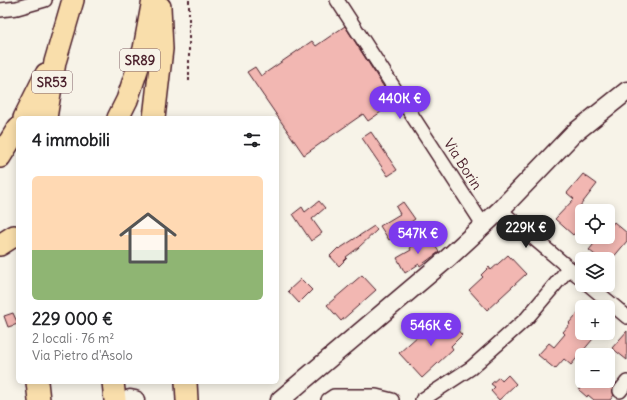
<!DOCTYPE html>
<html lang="it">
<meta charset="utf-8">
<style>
body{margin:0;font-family:Delius,sans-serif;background:#f2f2f2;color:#202124;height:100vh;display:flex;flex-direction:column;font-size:15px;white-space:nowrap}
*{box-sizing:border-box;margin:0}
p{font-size:13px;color:#757577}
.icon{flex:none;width:22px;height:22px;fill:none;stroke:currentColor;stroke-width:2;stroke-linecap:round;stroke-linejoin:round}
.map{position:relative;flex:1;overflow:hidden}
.side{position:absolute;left:16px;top:116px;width:263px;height:268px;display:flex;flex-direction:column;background:#fff;border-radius:6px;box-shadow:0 2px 10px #0003}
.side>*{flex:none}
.controls{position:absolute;left:575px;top:204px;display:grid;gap:8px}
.controls a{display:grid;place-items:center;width:40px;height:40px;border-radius:6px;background:#fff;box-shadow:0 2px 10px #0003;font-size:20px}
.price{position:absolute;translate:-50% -34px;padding:0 9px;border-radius:14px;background:#7c3aed;color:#fff;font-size:13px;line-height:26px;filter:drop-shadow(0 1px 2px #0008)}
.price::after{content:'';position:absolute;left:50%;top:24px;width:12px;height:9px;margin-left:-6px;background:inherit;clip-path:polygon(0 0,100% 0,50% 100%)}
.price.on{background:#222;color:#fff}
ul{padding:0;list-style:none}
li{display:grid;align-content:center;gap:8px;height:212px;padding:0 16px}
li+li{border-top:1px solid #e0e0e0}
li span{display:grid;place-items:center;height:124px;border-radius:6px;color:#555}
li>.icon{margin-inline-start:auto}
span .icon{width:72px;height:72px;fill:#fffc;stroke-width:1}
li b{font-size:17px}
h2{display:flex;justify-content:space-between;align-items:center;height:48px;padding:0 16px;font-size:17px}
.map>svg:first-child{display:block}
.building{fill:#f2b7b2;stroke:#4a1f2b}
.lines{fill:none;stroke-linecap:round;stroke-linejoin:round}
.minor-casing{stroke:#4a1f2b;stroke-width:16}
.secondary-casing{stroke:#4a1f2b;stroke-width:21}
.trunk-casing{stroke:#4a1f2b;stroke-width:24}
.path{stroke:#4a1f2b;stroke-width:2;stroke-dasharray:3 3;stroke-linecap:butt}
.minor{stroke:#f7f3e8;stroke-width:13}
.secondary{stroke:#f7f3e8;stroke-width:18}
.trunk{stroke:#f9deab;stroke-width:21}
.labels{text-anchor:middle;stroke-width:4;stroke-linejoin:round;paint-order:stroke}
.shield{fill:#f7f3e8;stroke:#7e5f64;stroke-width:1}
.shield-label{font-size:13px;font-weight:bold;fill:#4a1f2b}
.street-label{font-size:14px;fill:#4a1f2b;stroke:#f7f3e8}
</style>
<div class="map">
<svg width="627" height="400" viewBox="0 0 627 400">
<rect width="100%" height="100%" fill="#f7f3e8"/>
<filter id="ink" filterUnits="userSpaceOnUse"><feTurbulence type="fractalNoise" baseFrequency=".025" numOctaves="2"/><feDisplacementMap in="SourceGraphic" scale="8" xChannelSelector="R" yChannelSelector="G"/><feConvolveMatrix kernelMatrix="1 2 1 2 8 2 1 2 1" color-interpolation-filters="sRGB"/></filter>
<g filter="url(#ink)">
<g class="building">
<path d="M345 26 394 103 368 121 363 114 304 155 247 72 255 67 261 76 312 41 316 46Z"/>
<path d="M371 132 397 170 388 176 362 138Z"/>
<path d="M583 174 597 184 580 206 582 207V225L573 235 555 219 574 199 567 193Z"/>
<path d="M319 201 325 208 312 219 322 233 311 241 293 214 302 207 305 212Z"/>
<path d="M403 202 415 219 401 229 402 231 389 240 380 226 400 214 396 207Z"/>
<path d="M614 222 627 233V241L612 259H600L589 250 597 240 598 241 602 237H608V230Z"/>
<path d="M374 226 377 230 358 248 346 257 347 258 339 266 330 256 338 248 339 249Z"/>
<path d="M429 236 439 252 420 266 419 264 405 273 397 258 411 250 410 248Z"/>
<path d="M508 255 526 274 487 310 469 290 483 277 481 275 489 267 491 270Z"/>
<path d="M362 275 376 290 341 321 327 305Z"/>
<path d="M301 279 312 290 299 303 288 291Z"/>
<path d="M582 308V333H598L571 365 564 359 555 369 538 355 549 343 554 347 565 334 563 332 570 324 569 323Z"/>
<path d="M13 313 18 324 8 327 4 316Z"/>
<path d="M445 316 462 335 451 346 453 349 422 378 399 353 429 326 431 329Z"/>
<path d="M627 331V360L612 348Z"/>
<path d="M508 375 516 384 499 400 491 391 495 387 491 384 499 377 502 381Z"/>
<path d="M586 381H614L616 383 612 390 614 395 610 400H594L588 395 587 397 579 390Z"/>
</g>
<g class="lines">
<defs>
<g id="minor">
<path d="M337 0 484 226"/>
<path d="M0 10 17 8 45 0"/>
<path d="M500 210 582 279"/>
<path d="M589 285 627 317"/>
<path d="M620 391 627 382"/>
<path d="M328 400 334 396H376L392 400"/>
<path d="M422 400 471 368 527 318 569 268"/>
</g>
<g id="secondary">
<path d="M130 399 135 400"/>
<path d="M280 400 448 258 500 210 573 134 627 91"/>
</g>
<g id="trunk">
<path d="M24 118 46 74"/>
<path d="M46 118 55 62 73 0"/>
<path d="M118 118 127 100 144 49 153 0"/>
<path d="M154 118 162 49 160 7"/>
<path d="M0 157 18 128"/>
<path d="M0 245 14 236"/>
<path d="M37 382 39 400"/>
<path d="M113 382 115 400"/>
<path d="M186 382 187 400"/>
</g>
</defs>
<use href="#minor" class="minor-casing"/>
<use href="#secondary" class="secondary-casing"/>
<use href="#trunk" class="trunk-casing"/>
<path class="path" d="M189 0V84"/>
<use href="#minor" class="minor"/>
<use href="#secondary" class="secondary"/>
<use href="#trunk" class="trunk"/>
</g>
</g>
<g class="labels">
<g class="shield">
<rect x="120" y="49" width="40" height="22" rx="3"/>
<rect x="32" y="71" width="40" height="22" rx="3"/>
</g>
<g class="shield-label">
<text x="140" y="65">SR89</text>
<text x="52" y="87">SR53</text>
</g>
<g class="street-label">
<text transform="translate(463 164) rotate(57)" y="5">Via Borin</text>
</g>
</g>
</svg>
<div class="controls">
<a><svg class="icon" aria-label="locate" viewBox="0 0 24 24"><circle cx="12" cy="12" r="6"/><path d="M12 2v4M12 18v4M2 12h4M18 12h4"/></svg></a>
<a><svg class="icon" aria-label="layers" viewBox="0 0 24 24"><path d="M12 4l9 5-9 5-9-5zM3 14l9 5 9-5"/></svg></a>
<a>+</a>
<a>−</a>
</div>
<b class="price" style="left:400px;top:120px">440K €</b>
<b class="price on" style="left:526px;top:249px">229K €</b>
<b class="price" style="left:418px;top:255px">547K €</b>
<b class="price" style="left:431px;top:347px">546K €</b>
<section class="side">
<h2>4 immobili<svg class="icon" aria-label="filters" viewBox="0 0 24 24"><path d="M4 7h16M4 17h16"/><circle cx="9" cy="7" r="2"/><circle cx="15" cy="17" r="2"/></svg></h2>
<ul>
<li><span style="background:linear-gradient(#ffd9b3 60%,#8fb573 0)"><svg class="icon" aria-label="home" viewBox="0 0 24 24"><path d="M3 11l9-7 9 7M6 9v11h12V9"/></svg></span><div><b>229 000 €</b><p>2 locali · 76 m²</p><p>Via Pietro d'Asolo</p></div></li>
</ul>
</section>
</div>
